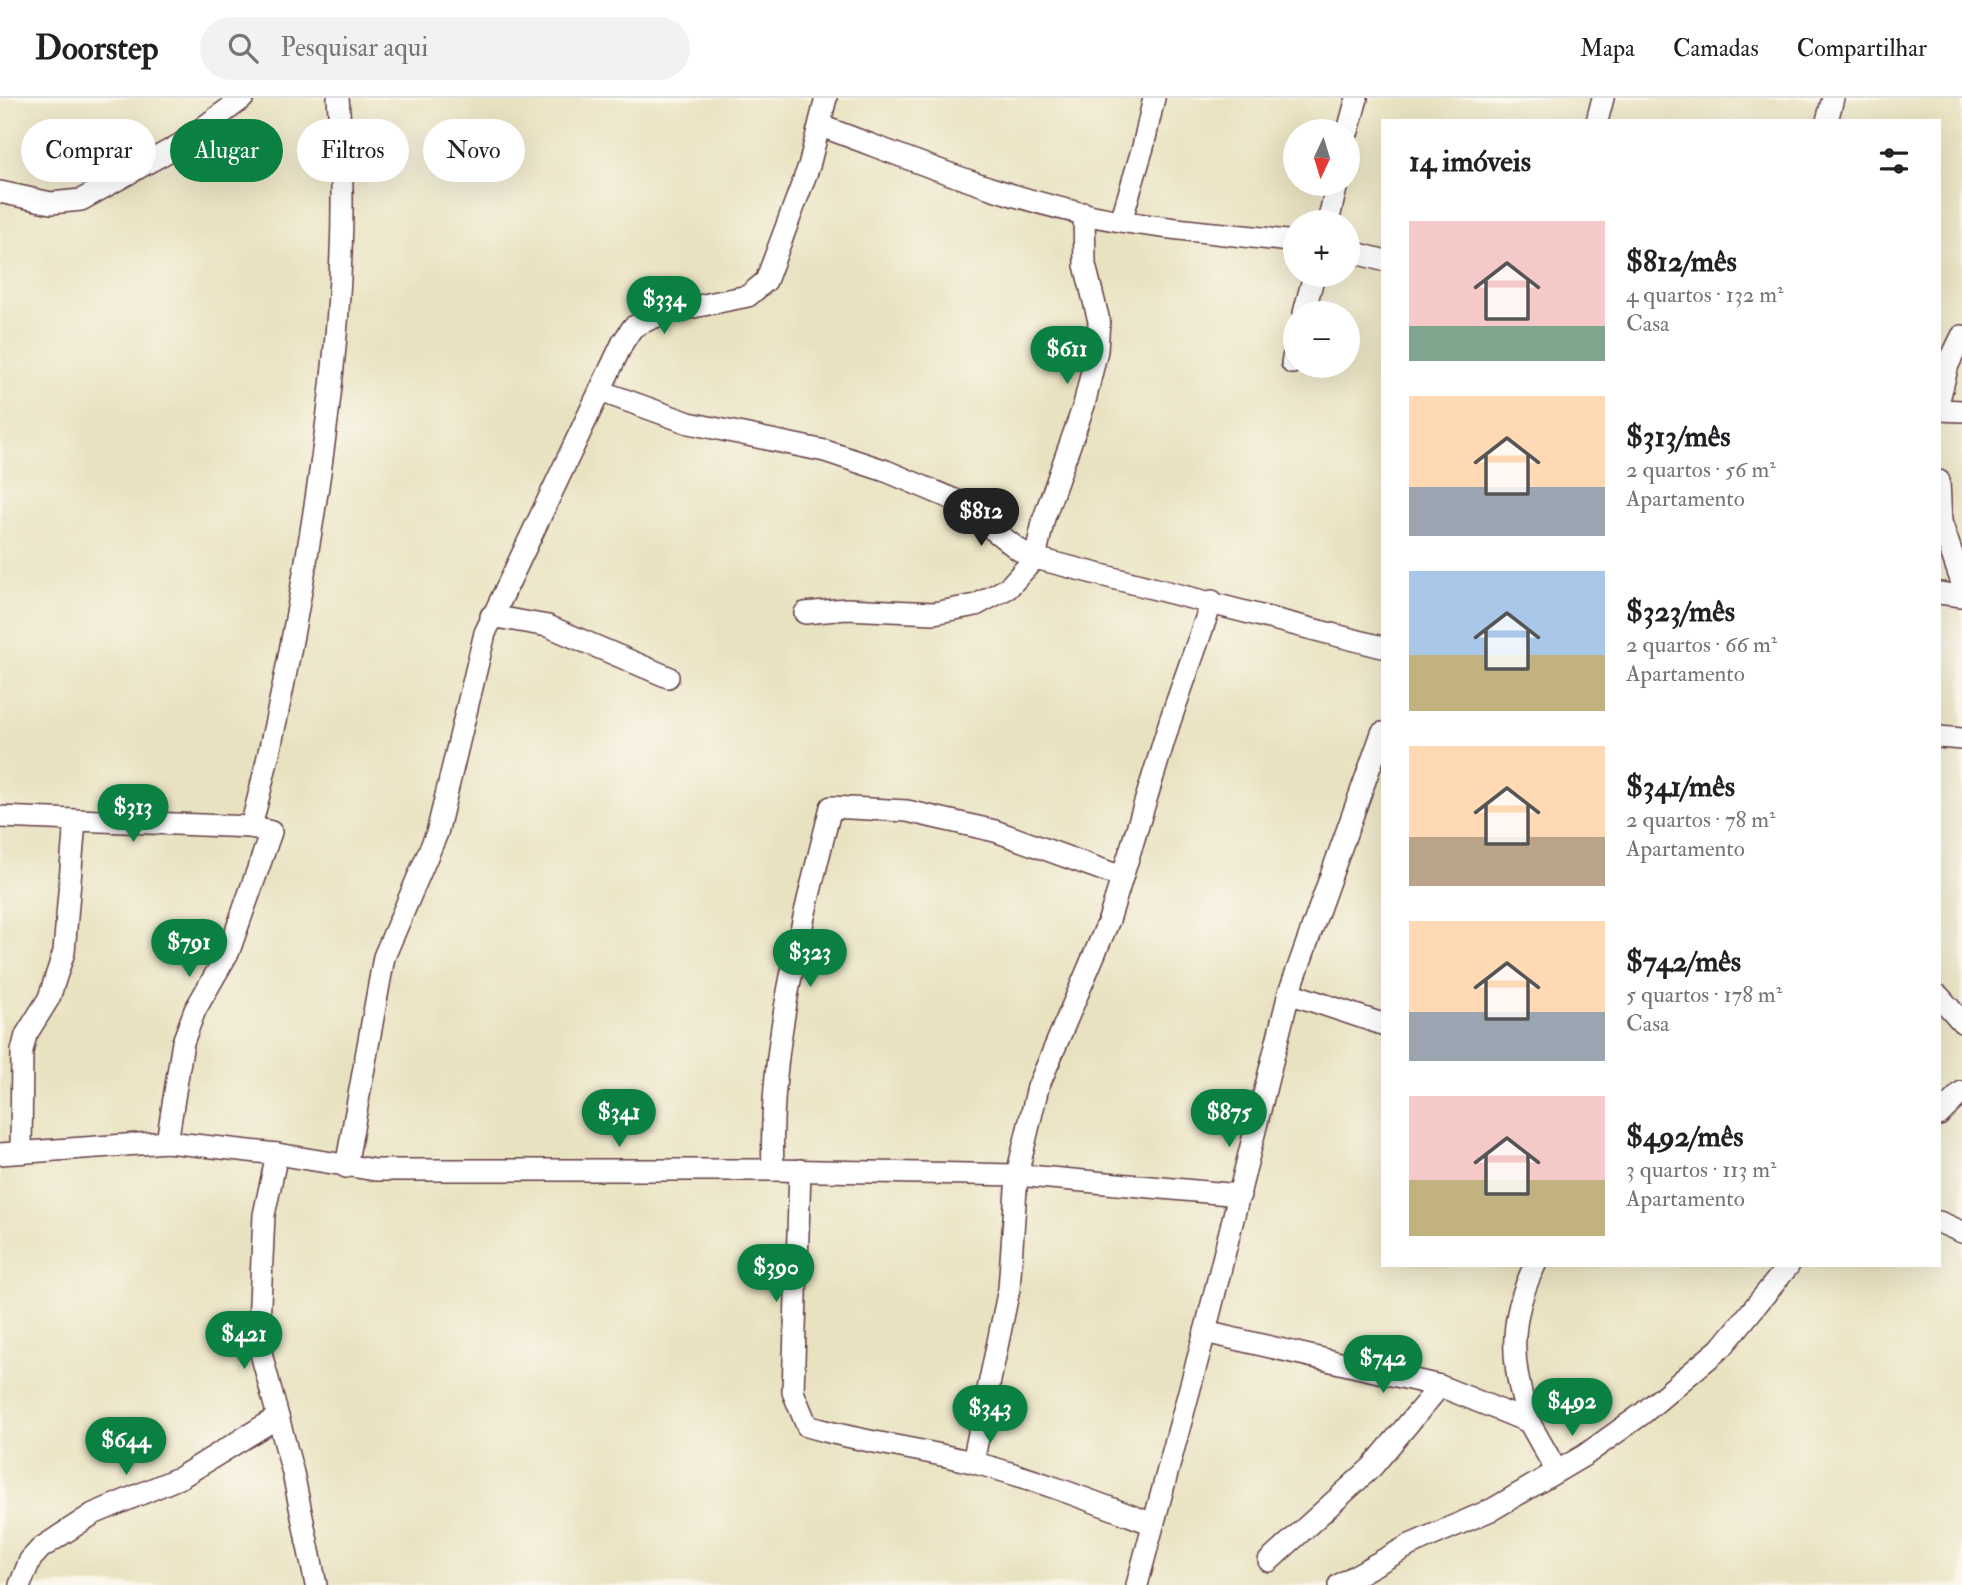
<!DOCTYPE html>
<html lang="pt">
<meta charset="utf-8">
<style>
body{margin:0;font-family:"IM FELL Double Pica",serif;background:#f2f2f2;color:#202124;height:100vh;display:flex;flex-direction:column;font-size:26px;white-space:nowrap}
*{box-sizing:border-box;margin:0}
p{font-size:23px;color:#757577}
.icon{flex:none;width:38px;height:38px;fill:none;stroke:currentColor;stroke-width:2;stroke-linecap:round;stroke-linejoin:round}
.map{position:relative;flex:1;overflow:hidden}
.sheet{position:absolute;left:1381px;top:21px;width:560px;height:1148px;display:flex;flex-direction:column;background:#fff;border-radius:0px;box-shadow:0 7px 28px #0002}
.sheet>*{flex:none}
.hud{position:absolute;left:21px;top:21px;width:665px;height:63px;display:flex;gap:14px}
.needle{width:46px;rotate:184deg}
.tools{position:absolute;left:1283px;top:21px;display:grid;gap:14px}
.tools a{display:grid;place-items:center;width:77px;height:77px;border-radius:50%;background:#fff;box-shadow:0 7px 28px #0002;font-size:35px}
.price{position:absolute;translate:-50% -60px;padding:0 16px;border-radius:24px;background:#0b8043;color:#fff;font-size:23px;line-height:46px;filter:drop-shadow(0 2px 4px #0008)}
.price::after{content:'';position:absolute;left:50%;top:42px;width:21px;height:16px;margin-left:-10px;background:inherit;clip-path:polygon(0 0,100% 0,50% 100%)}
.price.active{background:#222;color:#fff}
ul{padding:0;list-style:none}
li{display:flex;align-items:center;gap:21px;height:175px;padding:0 28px}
li span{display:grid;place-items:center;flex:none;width:196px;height:140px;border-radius:0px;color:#555}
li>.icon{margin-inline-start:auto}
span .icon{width:84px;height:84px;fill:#fffc;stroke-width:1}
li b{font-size:30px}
h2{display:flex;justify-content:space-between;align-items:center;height:84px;padding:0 28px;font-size:30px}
.chip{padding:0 24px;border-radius:32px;background:#fff;box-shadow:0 7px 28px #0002;font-size:24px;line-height:63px}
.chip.active{background:#0b8043;color:#fff}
header{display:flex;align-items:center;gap:42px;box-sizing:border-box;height:98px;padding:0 35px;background:#fff;border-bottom:2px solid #e0e0e0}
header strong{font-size:33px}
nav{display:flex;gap:38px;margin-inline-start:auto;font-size:24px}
.search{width:490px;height:63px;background:#f2f2f2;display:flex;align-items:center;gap:18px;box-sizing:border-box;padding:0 24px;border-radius:38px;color:#757577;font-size:26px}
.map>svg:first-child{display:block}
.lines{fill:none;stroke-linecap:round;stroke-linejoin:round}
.minor-casing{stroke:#623c42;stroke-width:24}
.minor{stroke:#fff;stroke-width:21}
</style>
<header>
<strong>Doorstep</strong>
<div class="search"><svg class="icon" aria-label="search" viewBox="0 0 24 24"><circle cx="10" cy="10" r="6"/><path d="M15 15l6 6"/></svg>Pesquisar aqui</div>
<nav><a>Mapa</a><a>Camadas</a><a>Compartilhar</a></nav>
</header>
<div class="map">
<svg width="1962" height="1487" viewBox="0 0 1962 1487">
<rect width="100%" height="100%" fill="#fbf7ec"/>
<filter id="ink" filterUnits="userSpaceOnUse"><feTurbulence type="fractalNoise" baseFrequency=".0143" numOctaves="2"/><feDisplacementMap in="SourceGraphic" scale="14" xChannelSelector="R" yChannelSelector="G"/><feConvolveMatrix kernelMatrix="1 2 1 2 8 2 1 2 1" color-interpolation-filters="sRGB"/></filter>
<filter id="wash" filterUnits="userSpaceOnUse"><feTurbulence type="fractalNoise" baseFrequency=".00686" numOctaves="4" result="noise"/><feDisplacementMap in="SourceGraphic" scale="28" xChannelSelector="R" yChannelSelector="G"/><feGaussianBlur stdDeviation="1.57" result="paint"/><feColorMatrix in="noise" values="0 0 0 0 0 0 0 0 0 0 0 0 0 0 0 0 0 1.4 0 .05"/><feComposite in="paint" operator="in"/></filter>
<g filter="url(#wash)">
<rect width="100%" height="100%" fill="#e9e2c1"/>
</g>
<g filter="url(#ink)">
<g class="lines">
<defs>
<g id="minor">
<path d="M1597 23 1603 0"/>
<path d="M1827 23 1833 0"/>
<path d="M821 28C919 64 1017 106 1120 123 1178 133 1237 136 1295 144"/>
<path d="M1348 33 1357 0"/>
<path d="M0 94 51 105 81 102 181 46 243 0"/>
<path d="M1121 123 1143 49 1154 0"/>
<path d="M1328 124 1337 86"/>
<path d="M1348 153 1382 162"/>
<path d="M1304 215 1314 177"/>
<path d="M1292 265 1295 252"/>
<path d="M600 293 689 325 825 353 886 373 955 402 1019 452 1035 460 1382 549"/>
<path d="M1939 302 1948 267 1962 238"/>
<path d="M1939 312 1962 313"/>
<path d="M1939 383 1941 424 1962 485"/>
<path d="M1939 495 1962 498"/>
<path d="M805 515 846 511 934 515 976 507 1008 490 1035 460 1044 420 1084 307 1097 252 1099 223 1085 167 1084 115"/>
<path d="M491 518 548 528 668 579"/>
<path d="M1939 639 1962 641"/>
<path d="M0 719 251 729 271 734 229 853 195 912 183 944 167 1044"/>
<path d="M251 729C276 632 295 533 311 433 334 291 350 144 338 0"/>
<path d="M1289 895 1382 926"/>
<path d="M1939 898 1962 924"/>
<path d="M1939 1017 1962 994"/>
<path d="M21 1054 22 953 26 937 49 900 64 854 75 723"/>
<path d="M0 1056 167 1044 277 1056 375 1072H773L1017 1077 1240 1097"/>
<path d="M277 1056 264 1117 259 1227 262 1259 293 1375 316 1487"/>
<path d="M346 1069 384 859 437 735 485 535 623 244 633 229 650 221 669 214 748 198 766 183 809 68 826 0"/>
<path d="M773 1072C768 948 801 829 831 709L907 713 995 733 1122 779"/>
<path d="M800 1072 793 1294 807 1328C863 1345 920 1350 975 1365 1036 1381 1094 1404 1153 1426"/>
<path d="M1939 1124 1962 1134"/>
<path d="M1205 1234 1440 1288 1529 1324 1556 1372"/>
<path d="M1529 1324C1511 1267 1507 1223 1535 1167"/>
<path d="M973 1364 1009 1191 1017 1077 1038 989 1109 822 1170 623 1212 503"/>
<path d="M1269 1463 1372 1369 1440 1288"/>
<path d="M20 1487 30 1462 41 1450 93 1416 181 1379 278 1319"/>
<path d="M1137 1487 1205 1234 1289 895 1382 635"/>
<path d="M1339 1487 1410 1447 1493 1411 1585 1357 1642 1316 1723 1248 1789 1167"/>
</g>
</defs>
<use href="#minor" class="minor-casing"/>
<use href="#minor" class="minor"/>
</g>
</g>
</svg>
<div class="tools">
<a><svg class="needle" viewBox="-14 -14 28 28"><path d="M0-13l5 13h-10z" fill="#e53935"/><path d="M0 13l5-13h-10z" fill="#757577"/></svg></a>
<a>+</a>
<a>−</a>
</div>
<b class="price" style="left:664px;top:238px">$334</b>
<b class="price" style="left:1067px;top:288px">$611</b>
<b class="price active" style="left:981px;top:450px">$812</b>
<b class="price" style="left:133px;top:746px">$313</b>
<b class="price" style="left:189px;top:881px">$791</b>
<b class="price" style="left:810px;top:891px">$323</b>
<b class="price" style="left:619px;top:1051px">$341</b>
<b class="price" style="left:1229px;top:1051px">$875</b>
<b class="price" style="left:776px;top:1206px">$390</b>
<b class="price" style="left:244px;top:1273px">$421</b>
<b class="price" style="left:1383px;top:1297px">$742</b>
<b class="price" style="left:1572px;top:1340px">$492</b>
<b class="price" style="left:990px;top:1347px">$343</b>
<b class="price" style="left:126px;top:1379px">$644</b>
<div class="hud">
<a class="chip">Comprar</a>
<a class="chip active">Alugar</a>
<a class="chip">Filtros</a>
<a class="chip">Novo</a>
</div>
<section class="sheet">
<h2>14 imóveis<svg class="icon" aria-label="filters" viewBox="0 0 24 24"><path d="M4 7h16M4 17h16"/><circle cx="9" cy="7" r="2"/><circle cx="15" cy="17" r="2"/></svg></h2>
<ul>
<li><span style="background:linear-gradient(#f6c9c9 75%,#7fa58c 0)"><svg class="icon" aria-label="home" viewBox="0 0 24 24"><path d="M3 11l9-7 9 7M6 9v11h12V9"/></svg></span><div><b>$812/mês</b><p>4 quartos · 132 m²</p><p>Casa</p></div></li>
<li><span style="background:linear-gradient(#ffd9b3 65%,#9aa5b1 0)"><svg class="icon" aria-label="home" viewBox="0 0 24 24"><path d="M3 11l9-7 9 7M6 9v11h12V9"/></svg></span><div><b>$313/mês</b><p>2 quartos · 56 m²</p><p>Apartamento</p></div></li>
<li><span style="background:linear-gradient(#a9c7e8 60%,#c2b280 0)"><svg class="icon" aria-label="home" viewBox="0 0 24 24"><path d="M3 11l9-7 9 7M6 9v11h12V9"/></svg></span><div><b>$323/mês</b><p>2 quartos · 66 m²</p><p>Apartamento</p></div></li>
<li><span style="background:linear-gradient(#ffd9b3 65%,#b9a48a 0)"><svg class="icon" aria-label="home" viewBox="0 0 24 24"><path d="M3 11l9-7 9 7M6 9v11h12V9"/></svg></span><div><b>$341/mês</b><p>2 quartos · 78 m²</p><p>Apartamento</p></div></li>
<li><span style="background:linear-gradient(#ffd9b3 65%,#9aa5b1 0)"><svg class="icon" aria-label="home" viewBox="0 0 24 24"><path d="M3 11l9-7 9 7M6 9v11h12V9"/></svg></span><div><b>$742/mês</b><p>5 quartos · 178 m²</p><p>Casa</p></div></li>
<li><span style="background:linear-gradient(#f6c9c9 60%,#c2b280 0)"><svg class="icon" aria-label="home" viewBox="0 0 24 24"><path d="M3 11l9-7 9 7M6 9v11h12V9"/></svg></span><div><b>$492/mês</b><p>3 quartos · 113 m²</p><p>Apartamento</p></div></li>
</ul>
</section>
</div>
